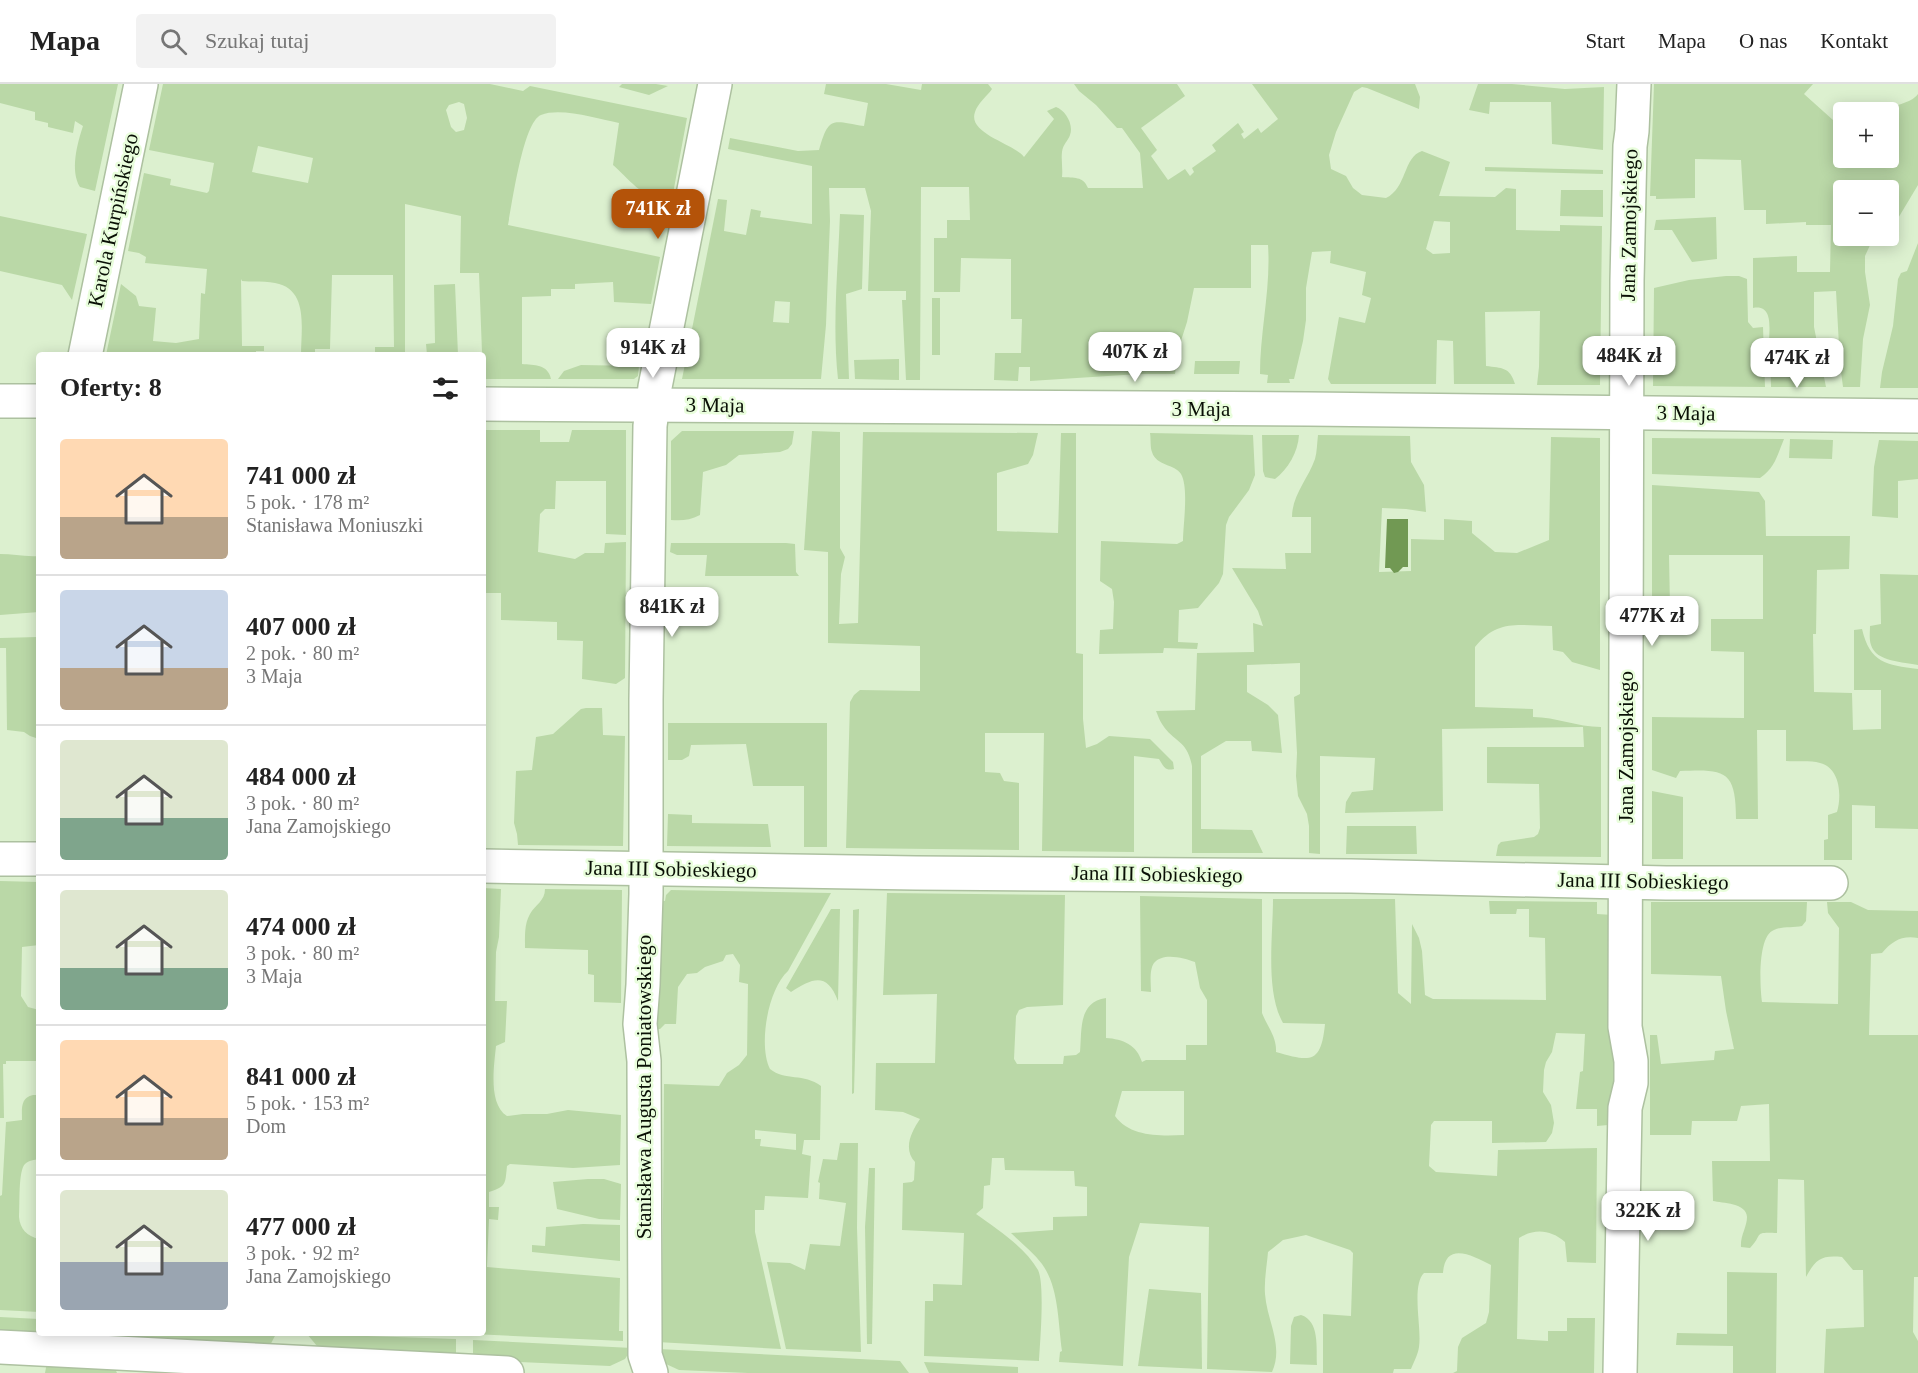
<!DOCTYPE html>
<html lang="pl">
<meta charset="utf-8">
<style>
body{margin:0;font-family:Georgia,serif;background:#f2f2f2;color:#222;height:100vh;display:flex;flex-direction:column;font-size:22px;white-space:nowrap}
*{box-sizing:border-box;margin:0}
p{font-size:20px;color:#767676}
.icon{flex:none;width:33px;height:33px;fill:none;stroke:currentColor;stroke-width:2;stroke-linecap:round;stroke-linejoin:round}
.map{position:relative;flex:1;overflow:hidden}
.sheet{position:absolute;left:36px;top:268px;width:450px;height:984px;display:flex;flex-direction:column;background:#fff;border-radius:6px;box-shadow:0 3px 15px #0003}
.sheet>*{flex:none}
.tools{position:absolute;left:1833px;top:18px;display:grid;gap:12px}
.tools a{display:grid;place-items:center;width:66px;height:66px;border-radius:6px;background:#fff;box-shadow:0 3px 15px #0003;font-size:30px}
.price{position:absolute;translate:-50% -51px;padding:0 14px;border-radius:12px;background:#fff;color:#222;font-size:20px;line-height:39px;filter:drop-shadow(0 2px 3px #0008)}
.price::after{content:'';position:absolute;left:50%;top:36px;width:18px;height:14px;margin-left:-9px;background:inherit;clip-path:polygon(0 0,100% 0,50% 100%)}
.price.on{background:#b45309;color:#fff}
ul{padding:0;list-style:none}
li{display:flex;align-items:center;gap:18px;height:150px;padding:0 24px}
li+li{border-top:2px solid #e0e0e0}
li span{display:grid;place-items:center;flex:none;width:168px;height:120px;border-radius:6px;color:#555}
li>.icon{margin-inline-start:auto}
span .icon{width:72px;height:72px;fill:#fffc;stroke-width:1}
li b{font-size:26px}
h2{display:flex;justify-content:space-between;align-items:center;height:72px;padding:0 24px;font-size:26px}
header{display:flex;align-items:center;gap:36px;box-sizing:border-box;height:84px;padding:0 30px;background:#fff;border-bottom:2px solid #e0e0e0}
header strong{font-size:28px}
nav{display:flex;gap:33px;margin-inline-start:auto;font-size:21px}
.search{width:420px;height:54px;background:#f2f2f2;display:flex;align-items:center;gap:15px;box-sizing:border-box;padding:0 21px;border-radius:6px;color:#767676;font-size:22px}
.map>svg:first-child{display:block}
.green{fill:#bad8a7;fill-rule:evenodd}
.water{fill:#719953}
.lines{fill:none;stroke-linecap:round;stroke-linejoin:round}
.minor-casing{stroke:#adc1a0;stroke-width:36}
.minor{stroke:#fff;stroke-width:33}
.labels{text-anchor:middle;stroke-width:5;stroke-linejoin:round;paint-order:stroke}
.street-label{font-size:21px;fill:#090f05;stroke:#e9fedc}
</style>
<header>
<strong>Mapa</strong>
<div class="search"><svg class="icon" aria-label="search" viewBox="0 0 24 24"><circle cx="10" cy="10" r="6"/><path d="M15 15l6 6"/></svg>Szukaj tutaj</div>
<nav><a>Start</a><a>Mapa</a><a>O nas</a><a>Kontakt</a></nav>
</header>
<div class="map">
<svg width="1918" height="1289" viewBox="0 0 1918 1289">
<rect width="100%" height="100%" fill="#dcf0cf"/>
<g class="green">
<path d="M0 0H118L95 107 80 103C70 87 77 60 83 42L75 37 73 49 48 43V39L35 36V28L0 19Z"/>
<path d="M163 0H490L523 7 530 2 687 34 672 115C649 122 628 94 613 81L619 39C598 35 561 23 541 31 523 38 512 121 508 141L660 173 651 220 614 218 613 198 575 200V205H551V212L522 213V280C534 281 548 280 551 295H483L479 189H460L461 132 405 120V271H375V263H394L393 191H332L330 265H315V271H301C301 245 309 205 275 199 265 197 253 198 242 197L241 195 242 262H264V267H256V272L106 271 121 200 136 212 139 222 156 224 153 257 176 259 199 255 201 209 205 210 207 185 145 179 146 173 139 169 128 167 144 89 171 95 170 101 207 109 209 107 214 79 149 66ZM459 18 464 20 467 34 464 46 456 48 451 43 446 26 449 21ZM258 62 313 74 308 99 252 88Z"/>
<path d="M622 0H656L668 2 649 11 619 3Z"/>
<path d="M826 0H886L921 6 922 0H988L992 5C988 11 977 20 975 28 967 50 1015 60 1024 73L1054 35 1047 27 1056 23C1065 26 1074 40 1070 51 1068 57 1063 60 1062 68 1061 76 1063 85 1062 93 1074 94 1083 92 1088 104H1143L1140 69 1122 44H1117L1096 21 1079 7 1074 0H1177L1185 12 1141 44 1157 66 1151 72 1168 96 1185 85 1190 92 1194 88 1192 84 1216 67 1212 61 1238 39 1244 48 1241 50 1244 55 1258 44 1261 49 1278 35 1252 0H1415L1420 13 1419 25 1367 4 1362 3 1354 8 1336 48 1329 71 1331 85 1346 92 1353 104 1362 111 1386 114C1407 104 1403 73 1422 67L1450 78 1439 112 1495 113 1506 104 1516 105V146L1560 147V141L1602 142 1600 301H1537L1539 283 1540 227 1485 228 1486 282C1502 284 1510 283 1515 300H1454L1453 257 1437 256 1436 300H1331L1328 295 1339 233 1365 239 1371 214 1362 211 1366 188 1330 179 1331 167 1312 168 1306 204V236L1303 257 1294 295H1289L1290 299H1267L1268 291 1260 290C1260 247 1271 204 1268 161H1251V204H1194L1187 238 1178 266 1175 290H1139L1030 297V283H1019L1018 297 994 296 995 269H1021L1022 235H1011V175L961 174 960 208H934V154H947V136H970L969 103H921L920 296H906L902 216H906V207H868L871 127 865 104H829L830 137 826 241 821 295H682L718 115 727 116 724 147 746 151 751 125 761 127 760 133 812 140V82L728 65 730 54 798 67 819 66C829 31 832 37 864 42L868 19 824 10ZM1434 137 1450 138V169L1433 170 1426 165ZM775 217 790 218 789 239 773 238Z"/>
<path d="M1478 0H1512L1565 5 1604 3 1603 66 1552 60 1551 18H1490L1489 30 1469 26Z"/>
<path d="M1654 0H1813L1804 10 1843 45 1844 74H1888L1889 34 1892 30 1890 27C1897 18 1909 21 1918 10V101L1897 136 1889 132 1888 106H1844V152H1879L1871 159 1865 172V188L1870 221 1863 255 1860 303H1843L1840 280 1836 207 1814 208V243L1826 303H1771L1770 268 1777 270 1781 265 1778 258 1774 257 1769 260C1769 246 1774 220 1753 224V174L1797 172V188H1830L1831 141H1806V138L1766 140V126H1744L1741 76 1695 75V114L1656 115V112H1650Z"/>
<path d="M1485 83 1603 86V90L1485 87Z"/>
<path d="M1561 106H1603V133L1560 132Z"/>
<path d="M840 130 864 131 862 205 846 210 849 295H838C832 240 838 185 840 130Z"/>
<path d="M0 132 87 150 72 216 62 201 0 187Z"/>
<path d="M1716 133 1717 175 1692 178 1672 146H1654L1656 136Z"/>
<path d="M1918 159V304H1880L1882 288 1893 242 1898 195 1901 189 1907 187Z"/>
<path d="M1726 192H1739L1747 195 1748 238 1753 244 1763 243 1765 303 1653 302 1654 204 1689 196Z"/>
<path d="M455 200 458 271H427L426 260 435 259 434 201Z"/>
<rect x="932" y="214" width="8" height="57"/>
<path d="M899 275V296L855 295 854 276Z"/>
<path d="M1195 277H1240L1239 290H1194Z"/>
<path d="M581 281 639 282 638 292 634 295H558L564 287Z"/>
<path d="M483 346H540V358H569L572 346H626V451L606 450V397H556L555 425H545L540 430 538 468 575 475 585 469H604L605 459 626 458 625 594 616 600 582 595 583 557 557 556V538L501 536V509H483Z"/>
<path d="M682 347H794L792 360 788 365 780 368 739 371 726 381 703 388 700 431C690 436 682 437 671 436V357Z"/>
<path d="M812 347 840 348V464L845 473 841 490 839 540 858 539 863 348 1038 349 1033 371 1028 380 997 389V447L1058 449 1061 349H1076V569L1083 570V635L1086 664 1097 660 1109 652 1150 655 1173 678 1174 685C1165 687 1164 683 1159 675L1134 672V768L1042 767 1044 649H985V688L1000 689 1004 697 1019 699V766L846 764 850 618 854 611 860 606 920 607V562L828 559V468L804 466Z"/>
<path d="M1150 349 1253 351 1255 391 1249 406 1229 433 1226 441 1223 490 1219 499 1198 524 1179 526 1178 558 1198 559 1197 565 1164 564 1163 569 1099 570 1100 546 1113 545 1114 518 1112 505 1100 497 1101 457 1177 460 1183 457C1183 441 1189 404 1181 390 1175 380 1156 382 1152 368 1150 363 1151 355 1150 349Z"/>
<path d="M1262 351H1299C1298 368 1288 385 1275 395L1265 393 1263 387Z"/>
<path d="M1318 351 1410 352 1411 378 1424 401 1426 428 1406 425 1382 424 1379 488 1411 487V455L1444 456V435L1472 437V449L1495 468 1517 469 1549 456 1551 353 1600 354V586L1572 578 1563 568 1553 566 1552 542C1520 542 1498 534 1475 563V623L1533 625V633C1556 633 1577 643 1601 643V773L1496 772 1498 761 1501 758 1534 753 1538 750 1540 744 1539 700 1487 699V663H1584L1583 643 1442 645 1443 727 1345 729 1346 718 1352 708 1373 706 1375 674 1320 672V770L1309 769V742L1307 730 1298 712 1296 692 1297 669 1294 613 1300 610V579L1247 581V608L1268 621 1278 631 1282 669 1252 667 1251 657H1226L1201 672V745L1252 746 1263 769H1192V682C1187 655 1174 659 1162 640 1159 636 1158 631 1156 627L1195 626 1197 569 1254 568 1253 539 1263 542 1258 527 1232 484 1286 485 1285 469H1311V433H1292C1292 411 1308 395 1315 375 1317 368 1317 359 1318 351Z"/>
<path d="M1652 354 1784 355C1777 372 1775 384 1760 394L1652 390Z"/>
<path d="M1790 355 1833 356 1832 375 1789 374Z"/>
<path d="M1879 356 1918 357V395L1898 397V434L1872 432 1874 383Z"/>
<path d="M1652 401 1759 408 1765 417 1766 452H1850L1849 485 1817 486 1816 550H1813L1814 608 1852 609 1853 646 1881 645V606H1854V546L1862 545C1870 579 1886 581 1918 585V745L1875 744V722L1852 721V776H1824V756L1828 755V731L1837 728C1842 711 1840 684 1820 679 1810 676 1797 678 1786 677V646H1757L1758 735H1736C1736 686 1725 685 1680 687L1676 694 1652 686V633L1744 634V568L1711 567V535H1763V471H1669L1670 523H1652Z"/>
<path d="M671 459H786L795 460 796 488 799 492H705L707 471H677L670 468Z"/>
<path d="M39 466V655L30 652 24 648 7 646 6 564H0V554L38 553 39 528 0 531V470C13 470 25 473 39 472Z"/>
<path d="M1880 490 1918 491V581C1904 578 1876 578 1871 561 1869 555 1870 548 1870 542L1881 540Z"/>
<path d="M586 624H602L603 651 625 652 623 762 518 761 517 750 514 739 516 687 532 686 536 653 553 650 581 625Z"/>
<path d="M668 639H827V763H804V702H753L746 660 691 661 689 672 682 676H668Z"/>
<path d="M1652 707 1683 713V775H1652Z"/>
<path d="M668 730 692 731V739L768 740 771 763 667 762Z"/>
<path d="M1347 742H1416L1417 770H1346Z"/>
<path d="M0 797 39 798V861L22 863 21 912 28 923 39 926V977H6V980H3L4 1034H0Z"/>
<path d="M483 804 501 805 499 853 496 868 495 917H507L505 958 496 962C494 982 488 1020 507 1032L523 1030H547L568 1026 621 1031 620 1081 573 1084 510 1080 507 1082C505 1100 507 1102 489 1108V1123H499L498 1136 489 1135 487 1183 620 1194 619 1247H623V1257L473 1250H483Z"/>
<path d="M545 805 622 806 621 919 594 918V891L588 890V866L525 864C525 853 524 840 530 830 535 821 545 817 545 805Z"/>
<path d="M671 806 831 809 788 887C768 905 758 961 770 985 785 997 804 989 821 1002L820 1056H804L802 1070 811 1072 808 1114 765 1112 764 1126H755V1148L781 1265 657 1258V1251H662L664 1000 719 1002 727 989 739 981 747 971 748 900 739 898 740 881 733 870 726 871 723 877 705 883 697 889 687 890 678 903 676 940H665L660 945H656L659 816 665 817 666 811ZM755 1046 796 1050V1066L760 1062 761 1055H755Z"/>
<path d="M887 809 1065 811 1063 921 1027 923 1019 926 1016 932 1014 975 1017 980H1063L1064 972 1076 971 1080 968C1082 946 1078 918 1106 914V954C1123 955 1137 961 1142 978L1146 976H1186V961H1207V916L1200 904 1195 878C1184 874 1163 868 1154 879 1149 886 1151 900 1151 908L1141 907 1140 812 1262 815V929C1267 942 1277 953 1276 968 1311 978 1321 980 1325 940L1283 939C1265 907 1273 852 1273 815H1395L1398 909 1411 920 1412 840 1419 854 1422 867 1425 911 1433 915 1546 916 1545 854 1529 853V825H1517L1516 830H1490L1489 817 1597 818V830L1613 831 1624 972 1611 1039 1608 1041 1597 1042V1025H1576L1580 988 1583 987 1585 950 1556 949 1552 968 1546 978 1544 986 1543 1008 1551 1021 1554 1039 1552 1049 1546 1058 1492 1059V1037H1434L1431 1041 1429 1082 1436 1088 1497 1092 1498 1066 1597 1064 1596 1179 1567 1178 1565 1158C1551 1146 1535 1144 1519 1154L1517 1255 1548 1257V1247H1567V1234H1595L1594 1289H1453L1457 1287 1458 1263 1462 1254 1486 1239 1489 1228 1491 1181C1472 1171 1445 1157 1443 1189H1424C1411 1202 1422 1244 1419 1263 1418 1270 1414 1278 1411 1285H1394L1393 1289H1323V1230L1351 1232 1353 1169 1350 1166 1306 1151 1283 1156 1268 1168C1267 1181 1264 1196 1265 1210 1267 1237 1284 1262 1272 1288L1207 1285 1209 1143 1140 1139 1129 1173 1123 1282 1059 1278 1060 1268 1062 1267C1058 1239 1059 1203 1042 1180 1033 1168 1021 1159 1011 1149L1053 1146V1133L1087 1132V1103L1075 1102 1074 1087 1005 1086 1004 1074H992L990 1101 984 1102 983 1124 976 1130C997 1145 1025 1163 1038 1186 1045 1200 1040 1260 1039 1277L924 1272 925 1217H933V1200L962 1201 964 1149 902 1146 903 1099 912 1098 914 1096 915 1078C903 1065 911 1048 920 1035L903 1028 875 1026 876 979H935L937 910 883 911ZM1122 1007H1184V1051C1160 1052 1130 1053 1115 1032Z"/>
<path d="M1651 818H1807L1806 837 1802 842C1793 844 1782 842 1774 846 1757 852 1760 904 1762 918L1838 920 1839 844 1828 829 1827 818H1851L1868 826 1918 827V854C1902 851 1892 857 1882 869L1871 870 1869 951H1918V1193H1914L1913 1248 1918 1257V1289H1824L1826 1245 1864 1243 1863 1186H1853L1842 1173C1821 1171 1816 1175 1806 1193L1804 1096 1778 1095 1777 1149C1752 1148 1764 1150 1750 1164L1741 1163C1740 1152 1747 1143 1747 1133 1747 1119 1722 1119 1713 1117L1712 1077H1770L1769 1020 1741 1022 1737 1037H1692L1691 1051H1650V951H1657L1661 980 1714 976 1715 967 1734 965 1726 927 1721 892 1651 890Z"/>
<path d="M831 825H840L838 917C827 888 813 894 791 908L786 904Z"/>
<path d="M859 825 854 1009 852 1010 853 826Z"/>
<path d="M33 1011H39V1075C34 1076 29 1076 25 1080 18 1087 20 1121 19 1133 20 1145 27 1152 39 1155V1228L0 1226V1112L2 1111 6 1038 22 1036C22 1025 20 1014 33 1011Z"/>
<path d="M840 1059H858L857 1144 861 1268 786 1265 767 1178 790 1179 805 1186 810 1160 840 1162 846 1119 819 1115 820 1099 818 1098 823 1075 837 1076Z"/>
<path d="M869 1084H875L872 1260H867L865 1143Z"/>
<path d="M588 1095H604L621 1100 620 1136 599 1135 557 1125 553 1098Z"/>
<path d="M583 1140 620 1141V1177L532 1168V1161L545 1162 546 1143Z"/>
<path d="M1727 1188 1777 1189 1776 1289H1733V1262L1676 1261 1677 1249 1727 1250Z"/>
<path d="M1149 1205 1201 1209 1202 1285 1138 1282Z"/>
<path d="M1301 1231C1320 1237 1316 1264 1317 1281L1290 1280 1291 1242 1294 1233Z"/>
<path d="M0 1233 39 1235V1250H89L82 1256 0 1251Z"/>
<path d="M137 1250H276L268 1265 137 1259Z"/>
<path d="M307 1250 456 1255V1270L451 1274 322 1268Z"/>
<path d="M473 1256 632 1264 625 1275 610 1282 477 1276 473 1270Z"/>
<path d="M658 1265 900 1277 909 1289H748L679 1286 666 1280Z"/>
<path d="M47 1278 114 1282 117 1289H45Z"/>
<path d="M924 1278 1018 1283V1289H929Z"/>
</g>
<path class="water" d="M1387 435H1408V483H1403L1398 488 1394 489 1390 484H1385Z"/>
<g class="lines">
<defs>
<g id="minor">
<path d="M85 272 141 0"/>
<path d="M0 317H39"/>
<path d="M483 320 1308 325 1918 332"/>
<path d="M0 775H39"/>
<path d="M483 782 916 789 1351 792 1666 799H1831"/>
<path d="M0 1263 507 1289"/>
<path d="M651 1289 645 1271V1261L644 977 640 940 643 901 646 810V616L650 342 655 303 715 0"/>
<path d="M1620 1289 1625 1024 1631 999V977L1625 943 1627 197 1630 62 1632 47 1634 0"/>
</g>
</defs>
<use href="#minor" class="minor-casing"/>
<use href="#minor" class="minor"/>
</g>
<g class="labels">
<g class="street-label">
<text transform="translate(113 136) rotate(-78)" y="7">Karola Kurpińskiego</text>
<text transform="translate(1629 141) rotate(-89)" y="7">Jana Zamojskiego</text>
<text transform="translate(715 321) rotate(1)" y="7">3 Maja</text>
<text x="1201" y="332">3 Maja</text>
<text transform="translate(1686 329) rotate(1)" y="7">3 Maja</text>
<text transform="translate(1626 663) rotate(-90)" y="7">Jana Zamojskiego</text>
<text transform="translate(671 785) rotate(1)" y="7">Jana III Sobieskiego</text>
<text transform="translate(1157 790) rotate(1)" y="7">Jana III Sobieskiego</text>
<text transform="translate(1643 797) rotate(1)" y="7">Jana III Sobieskiego</text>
<text transform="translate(644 1003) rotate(-90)" y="7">Stanisława Augusta Poniatowskiego</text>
</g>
</g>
</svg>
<div class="tools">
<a>+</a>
<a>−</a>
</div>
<b class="price on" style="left:658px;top:156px">741K zł</b>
<b class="price" style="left:653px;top:295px">914K zł</b>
<b class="price" style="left:1135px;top:299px">407K zł</b>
<b class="price" style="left:1629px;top:303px">484K zł</b>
<b class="price" style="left:1797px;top:305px">474K zł</b>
<b class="price" style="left:672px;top:554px">841K zł</b>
<b class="price" style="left:1652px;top:563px">477K zł</b>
<b class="price" style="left:1648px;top:1158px">322K zł</b>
<section class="sheet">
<h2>Oferty: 8<svg class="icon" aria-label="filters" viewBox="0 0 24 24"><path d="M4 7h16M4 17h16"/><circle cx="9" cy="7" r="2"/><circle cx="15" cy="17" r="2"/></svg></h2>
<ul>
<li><span style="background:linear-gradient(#ffd9b3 65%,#b9a48a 0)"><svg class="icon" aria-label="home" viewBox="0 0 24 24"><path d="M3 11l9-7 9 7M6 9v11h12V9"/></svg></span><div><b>741 000 zł</b><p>5 pok. · 178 m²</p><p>Stanisława Moniuszki</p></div></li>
<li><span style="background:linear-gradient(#c9d6e8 65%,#b9a48a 0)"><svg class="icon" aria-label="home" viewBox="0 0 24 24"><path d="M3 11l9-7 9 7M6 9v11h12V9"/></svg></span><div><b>407 000 zł</b><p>2 pok. · 80 m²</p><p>3 Maja</p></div></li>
<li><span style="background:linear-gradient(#dfe7d0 65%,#7fa58c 0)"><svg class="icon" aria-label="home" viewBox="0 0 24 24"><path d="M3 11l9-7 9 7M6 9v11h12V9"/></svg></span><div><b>484 000 zł</b><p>3 pok. · 80 m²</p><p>Jana Zamojskiego</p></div></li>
<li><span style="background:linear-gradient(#dfe7d0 65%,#7fa58c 0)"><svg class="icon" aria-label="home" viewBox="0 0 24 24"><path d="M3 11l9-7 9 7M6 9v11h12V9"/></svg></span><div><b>474 000 zł</b><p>3 pok. · 80 m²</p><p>3 Maja</p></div></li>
<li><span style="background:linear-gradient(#ffd9b3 65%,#b9a48a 0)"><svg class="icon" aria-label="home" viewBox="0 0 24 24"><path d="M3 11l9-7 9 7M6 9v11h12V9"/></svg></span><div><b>841 000 zł</b><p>5 pok. · 153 m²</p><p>Dom</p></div></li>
<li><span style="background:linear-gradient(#dfe7d0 60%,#9aa5b1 0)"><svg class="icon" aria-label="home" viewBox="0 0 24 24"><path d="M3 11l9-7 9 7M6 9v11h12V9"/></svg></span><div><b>477 000 zł</b><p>3 pok. · 92 m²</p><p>Jana Zamojskiego</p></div></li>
</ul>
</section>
</div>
